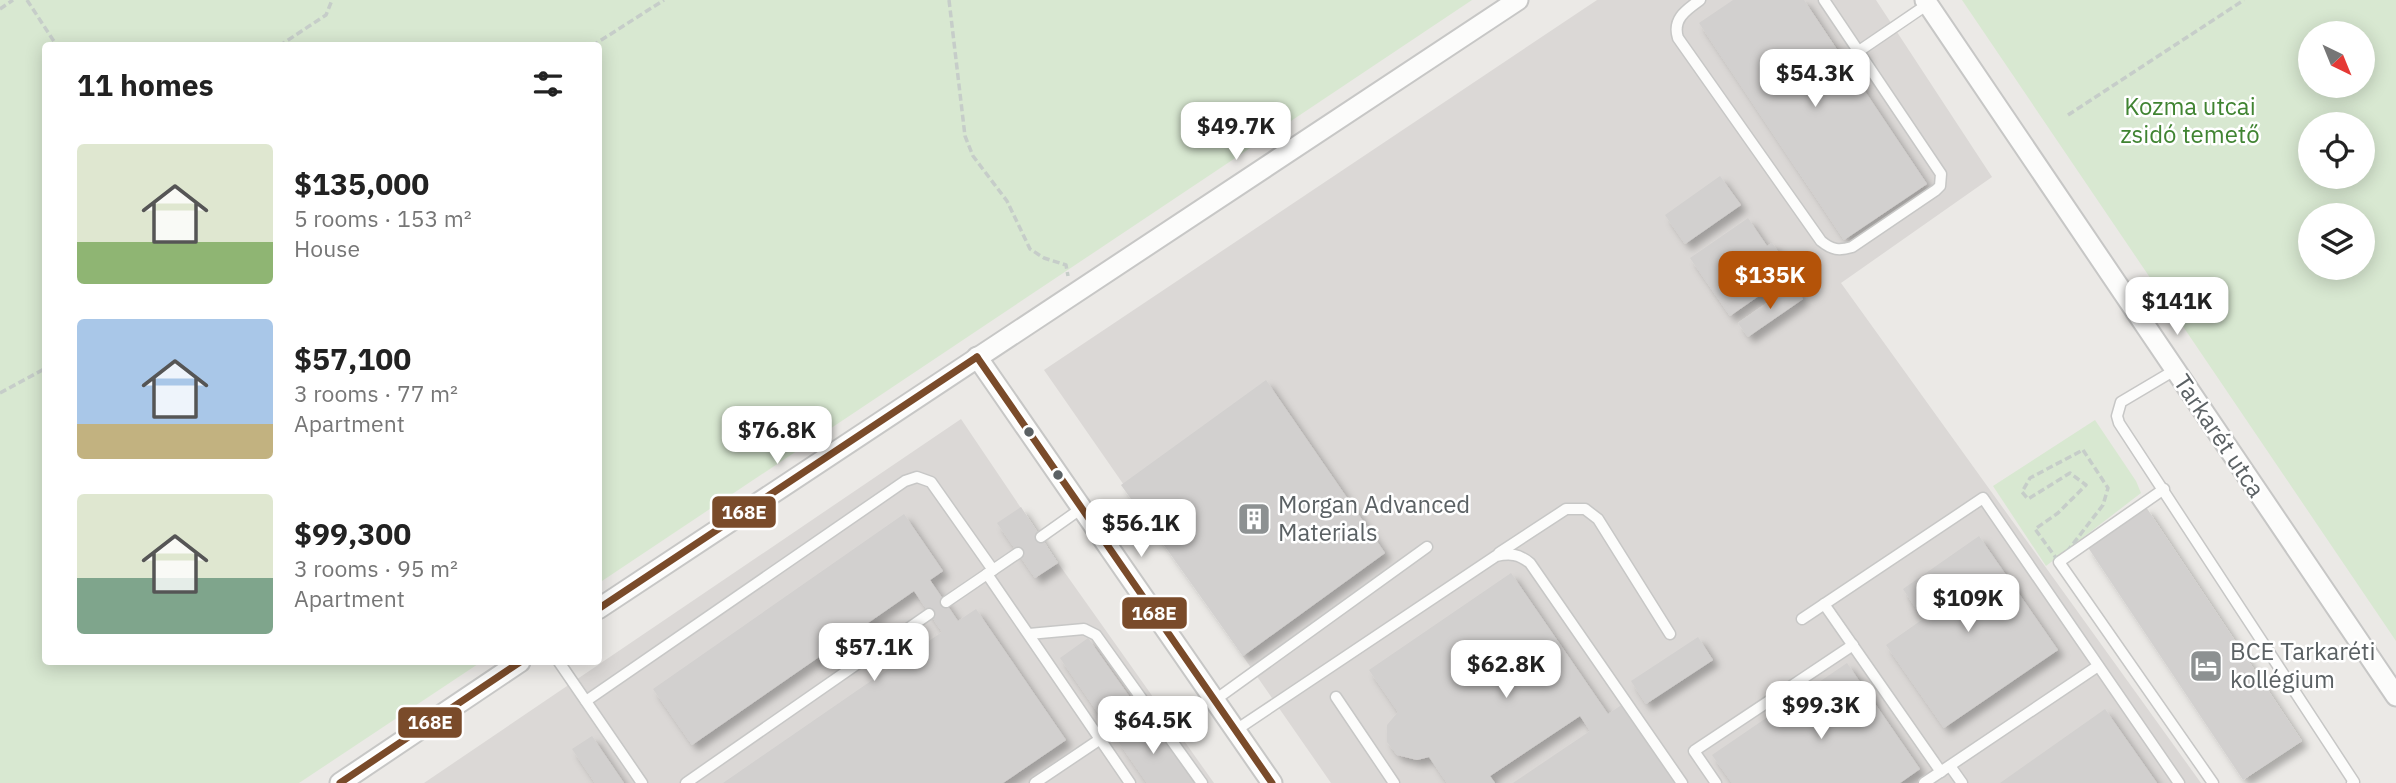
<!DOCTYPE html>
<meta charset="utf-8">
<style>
body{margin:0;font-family:"IBM Plex Sans",sans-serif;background:#f6f6f6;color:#222;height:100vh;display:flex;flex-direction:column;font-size:26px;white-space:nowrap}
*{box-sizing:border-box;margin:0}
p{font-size:23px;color:#767676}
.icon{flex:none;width:38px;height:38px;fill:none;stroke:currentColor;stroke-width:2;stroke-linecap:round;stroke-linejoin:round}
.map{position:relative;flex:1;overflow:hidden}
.details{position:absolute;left:42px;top:42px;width:560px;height:623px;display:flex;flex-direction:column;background:#fff;border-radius:7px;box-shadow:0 4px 18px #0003}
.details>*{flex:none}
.needle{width:46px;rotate:137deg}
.tools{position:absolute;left:2298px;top:21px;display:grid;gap:14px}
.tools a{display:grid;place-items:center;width:77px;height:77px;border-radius:50%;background:#fff;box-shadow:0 4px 18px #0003;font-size:35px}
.price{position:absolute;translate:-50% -60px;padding:0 16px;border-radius:14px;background:#fff;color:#222;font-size:23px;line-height:46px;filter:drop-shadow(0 2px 4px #0008)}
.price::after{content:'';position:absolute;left:50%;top:42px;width:21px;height:16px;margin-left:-10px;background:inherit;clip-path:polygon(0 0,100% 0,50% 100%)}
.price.on{background:#b45309;color:#fff}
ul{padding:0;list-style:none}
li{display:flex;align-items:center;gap:21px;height:175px;padding:0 35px}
li span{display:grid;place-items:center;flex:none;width:196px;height:140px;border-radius:7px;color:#555}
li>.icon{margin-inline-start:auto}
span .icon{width:84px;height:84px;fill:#fffc;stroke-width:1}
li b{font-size:30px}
h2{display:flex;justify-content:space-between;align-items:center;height:84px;padding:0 35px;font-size:30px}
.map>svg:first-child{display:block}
.industrial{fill:#dbd8d6}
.green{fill:#d8e8d1;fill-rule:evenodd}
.building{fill:#d2d0cf;filter:url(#shadow)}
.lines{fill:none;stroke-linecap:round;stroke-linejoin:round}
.lane-casing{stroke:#c7c7c6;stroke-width:13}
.street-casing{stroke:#c7c7c6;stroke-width:23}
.path{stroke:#c6cdc9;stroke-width:3.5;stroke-dasharray:7 3.5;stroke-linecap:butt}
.lane{stroke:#fcfcfb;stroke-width:10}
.street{stroke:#fcfcfb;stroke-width:19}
.bus-1-casing{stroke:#fff;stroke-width:12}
.bus-1{stroke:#7a4b2a;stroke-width:7}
.bus-dot{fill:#5b6164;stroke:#fff;stroke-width:2.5}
.labels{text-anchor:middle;stroke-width:5;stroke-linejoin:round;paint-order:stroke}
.park-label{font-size:24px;fill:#408432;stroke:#fff}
.street-label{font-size:24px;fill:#5b6164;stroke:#fff}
.poi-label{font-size:24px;fill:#5b6164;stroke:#fff;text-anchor:start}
.line-badge{stroke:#fff;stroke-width:2.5}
.badge-label{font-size:19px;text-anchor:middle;font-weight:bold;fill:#fff}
</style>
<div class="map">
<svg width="2396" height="783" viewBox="0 0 2396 783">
<defs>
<filter id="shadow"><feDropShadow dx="6" dy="6" stdDeviation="3.5" flood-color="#0004"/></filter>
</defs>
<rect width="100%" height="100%" fill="#ebe9e6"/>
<g class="industrial">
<path d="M1597 0H1876L1992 177 1841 283 2201 783H1331L1044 370Z"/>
<path d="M961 419 1058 563 1214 783H424Z"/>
</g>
<g class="green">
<path d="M0 0H1472L599 583 598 46H46V662H481L299 783H0Z"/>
<path d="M1962 0H2396V641ZM2310 33H2362V86H2310ZM2310 124H2362V177H2310ZM2310 215H2362V268H2310Z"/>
<path d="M2095 420 2136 481 2141 493 2046 566 1993 486Z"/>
</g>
<g class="building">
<path d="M1733 0H1804L1927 184 1844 240 1699 23Z"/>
<path d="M1720 176 1741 205 1685 244 1665 215Z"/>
<path d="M1748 218 1767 246 1772 243 1793 272 1730 316 1690 258Z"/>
<path d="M1793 285 1803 299 1748 337 1738 323Z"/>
<path d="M1266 380 1385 553 1243 656 1121 485Z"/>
<path d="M1021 507 1058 563 1035 578 997 523Z"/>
<path d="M2146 507 2302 741 2243 780 2087 546Z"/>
<path d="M904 514 943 571 930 580 958 621 976 609 1066 740 1003 783H723L942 632 914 591 692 745 653 689Z"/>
<path d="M1979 536 2058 650 1944 728 1886 645 1923 619 1903 589Z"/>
<path d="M1511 573 1608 714 1623 704 1678 783H1513L1590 731 1580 716 1490 776 1495 783H1447L1429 757 1417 760 1397 755 1387 742V725L1398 712 1369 670Z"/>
<path d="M1698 637 1713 660 1646 704 1631 681Z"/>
<path d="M1088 638 1129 696 1100 716 1060 658Z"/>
<path d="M1847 663 1920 769 1900 783H1732L1712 755Z"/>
<path d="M2105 709 2157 783H2000Z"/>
<path d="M1149 718 1194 783H1147L1117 740Z"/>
<path d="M592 736 624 783H595L572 749Z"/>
</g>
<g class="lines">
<defs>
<g id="lane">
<path d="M1700 0C1686 10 1672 19 1678 38L1821 241C1832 250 1839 251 1852 247L1936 190 1940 186 1941 174 1824 0"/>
<path d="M1859 51 1928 4"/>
<path d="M2175 370 2121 402 2117 416 2119 423 2354 782 2352 783"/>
<path d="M2164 489 2059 562 2213 783"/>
<path d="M1041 537 1082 508"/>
<path d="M1499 553 1566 509H1585L1598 519 1670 634"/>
<path d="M987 574 1130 783"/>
<path d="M946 602 1018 553"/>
<path d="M1824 604 1941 772"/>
<path d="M1802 619 1983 498 2179 783"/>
<path d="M1029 634 1084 629 1096 635 1202 783"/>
<path d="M559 662 642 783"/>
<path d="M1336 697 1394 783"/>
<path d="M1215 700 1427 547"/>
<path d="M586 701 905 481 917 477 931 482 993 570"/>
<path d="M1236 730 1496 556C1510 553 1519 554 1530 563L1682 783"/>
<path d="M1950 766 1962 783"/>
<path d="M686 783 929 614"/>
<path d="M1035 783 1148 707"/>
<path d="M1716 783 1694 751 1853 645"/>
<path d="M1924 783 2098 666"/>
</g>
<g id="street">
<path d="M1925 0 2396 696"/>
<path d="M977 357 1272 783"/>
<path d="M598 609 1518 0"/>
<path d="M340 783 520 662"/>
</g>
</defs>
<use href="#lane" class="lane-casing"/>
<use href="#street" class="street-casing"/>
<g class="path">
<path d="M27 0 57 46"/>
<path d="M949 0 965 136 973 156 1007 201 1030 249 1044 258 1066 265 1068 276"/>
<path d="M0 9 13 0"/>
<path d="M279 46 326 15 332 0"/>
<path d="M592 46 664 0"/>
<path d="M2068 115 2244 0"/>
<path d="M0 393 46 368"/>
<path d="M2083 450 2108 488 2103 505 2059 562 2035 529 2058 513 2086 485 2070 473 2028 499 2022 492 2030 478Z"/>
</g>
<use href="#lane" class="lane"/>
<use href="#street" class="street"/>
<defs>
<g id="bus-1">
<path d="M977 357 1272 783"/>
<path d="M598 609 977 357"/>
<path d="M340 783 520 662"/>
</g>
</defs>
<use href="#bus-1" class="bus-1-casing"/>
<use href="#bus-1" class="bus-1"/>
</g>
<defs>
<symbol id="building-square" viewBox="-11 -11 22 22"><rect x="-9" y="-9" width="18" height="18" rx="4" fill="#8d9192" stroke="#fff"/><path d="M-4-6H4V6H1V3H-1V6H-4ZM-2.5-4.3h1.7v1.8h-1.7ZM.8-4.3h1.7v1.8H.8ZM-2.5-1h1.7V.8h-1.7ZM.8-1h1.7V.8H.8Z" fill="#fff"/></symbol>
<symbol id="hotel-square" viewBox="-11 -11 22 22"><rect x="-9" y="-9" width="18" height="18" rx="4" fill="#8d9192" stroke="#fff"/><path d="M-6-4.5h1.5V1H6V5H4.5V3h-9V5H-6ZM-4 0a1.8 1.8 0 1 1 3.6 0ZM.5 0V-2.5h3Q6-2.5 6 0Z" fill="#fff"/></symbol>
</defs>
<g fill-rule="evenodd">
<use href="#building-square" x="1235" y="500" width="38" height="38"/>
<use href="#hotel-square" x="2187" y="647" width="38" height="38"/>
</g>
<g class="bus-dot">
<circle cx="1029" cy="432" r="6"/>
<circle cx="1058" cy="475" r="6"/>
</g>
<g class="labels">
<g class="park-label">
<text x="2190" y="115">Kozma utcai<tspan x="2190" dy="28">zsidó temető</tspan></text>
</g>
<g class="street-label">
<text transform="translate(2219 436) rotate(56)" y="8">Tarkarét utca</text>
</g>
<g class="poi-label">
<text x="1278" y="513">Morgan Advanced<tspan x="1278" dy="28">Materials</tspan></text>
<text x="2230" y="660">BCE Tarkaréti<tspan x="2230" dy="28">kollégium</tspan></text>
</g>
</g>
<g class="line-badge">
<rect x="711" y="495" width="66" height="34" rx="7" fill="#7a4b2a"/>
<rect x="1121" y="596" width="67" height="34" rx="7" fill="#7a4b2a"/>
<rect x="397" y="706" width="66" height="33" rx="7" fill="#7a4b2a"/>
</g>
<g class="badge-label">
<text x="744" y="519">168E</text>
<text x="1154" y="620">168E</text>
<text x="430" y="729">168E</text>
</g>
</svg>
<div class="tools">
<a><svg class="needle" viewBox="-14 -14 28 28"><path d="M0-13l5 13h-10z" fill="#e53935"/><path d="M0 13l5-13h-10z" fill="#767676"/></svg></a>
<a><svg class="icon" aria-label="locate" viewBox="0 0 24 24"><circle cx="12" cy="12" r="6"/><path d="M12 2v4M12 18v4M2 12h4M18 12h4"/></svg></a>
<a><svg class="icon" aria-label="layers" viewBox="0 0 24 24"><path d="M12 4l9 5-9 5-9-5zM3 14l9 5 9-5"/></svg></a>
</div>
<b class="price" style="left:1815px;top:109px">$54.3K</b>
<b class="price" style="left:1236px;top:162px">$49.7K</b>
<b class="price on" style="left:1770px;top:311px">$135K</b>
<b class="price" style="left:2177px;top:337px">$141K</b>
<b class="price" style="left:777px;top:466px">$76.8K</b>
<b class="price" style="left:1141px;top:559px">$56.1K</b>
<b class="price" style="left:1968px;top:634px">$109K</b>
<b class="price" style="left:874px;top:683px">$57.1K</b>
<b class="price" style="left:1506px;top:700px">$62.8K</b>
<b class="price" style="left:1821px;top:741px">$99.3K</b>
<b class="price" style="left:1153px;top:756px">$64.5K</b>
<section class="details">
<h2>11 homes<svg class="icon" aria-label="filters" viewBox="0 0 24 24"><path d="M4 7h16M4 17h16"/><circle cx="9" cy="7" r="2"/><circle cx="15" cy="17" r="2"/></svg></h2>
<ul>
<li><span style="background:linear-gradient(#dfe7d0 70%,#8fb573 0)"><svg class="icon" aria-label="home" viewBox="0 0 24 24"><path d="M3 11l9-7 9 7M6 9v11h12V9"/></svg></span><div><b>$135,000</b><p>5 rooms · 153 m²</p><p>House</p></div></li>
<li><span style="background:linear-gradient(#a9c7e8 75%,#c2b280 0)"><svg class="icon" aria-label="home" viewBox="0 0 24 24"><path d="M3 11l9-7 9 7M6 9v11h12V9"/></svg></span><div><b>$57,100</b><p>3 rooms · 77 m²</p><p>Apartment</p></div></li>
<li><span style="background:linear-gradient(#dfe7d0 60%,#7fa58c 0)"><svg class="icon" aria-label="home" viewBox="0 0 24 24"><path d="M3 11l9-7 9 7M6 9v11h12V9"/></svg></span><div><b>$99,300</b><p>3 rooms · 95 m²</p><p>Apartment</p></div></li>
</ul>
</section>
</div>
